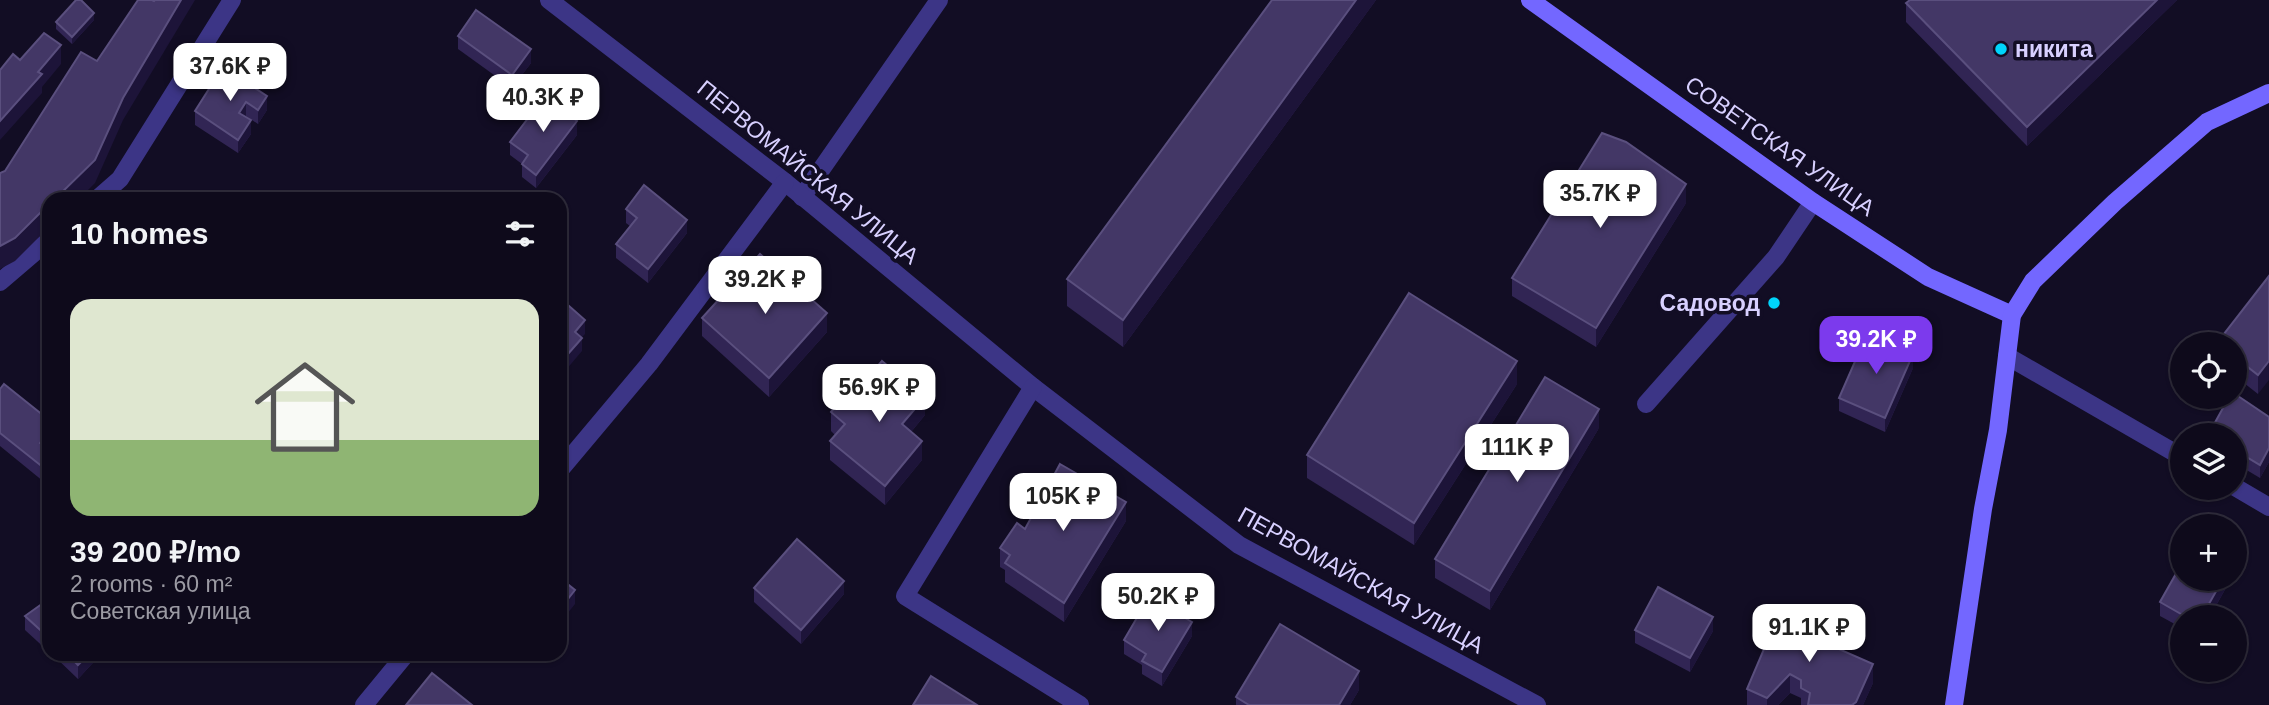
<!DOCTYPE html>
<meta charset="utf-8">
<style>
body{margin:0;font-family:Arial,sans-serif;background:#1c1828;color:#f1f3f6;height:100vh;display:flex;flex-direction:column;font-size:26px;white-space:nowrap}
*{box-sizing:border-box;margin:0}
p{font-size:23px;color:#9b9aa3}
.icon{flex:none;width:38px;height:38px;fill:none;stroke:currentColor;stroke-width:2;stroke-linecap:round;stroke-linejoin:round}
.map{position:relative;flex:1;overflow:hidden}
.details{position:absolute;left:42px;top:192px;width:525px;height:469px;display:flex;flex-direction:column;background:#0e0a1b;border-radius:21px;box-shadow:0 2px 5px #0004,0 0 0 2px #2e2b3a}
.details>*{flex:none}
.tools{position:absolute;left:2170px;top:332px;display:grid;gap:14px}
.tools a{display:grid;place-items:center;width:77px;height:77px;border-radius:50%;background:#0e0a1b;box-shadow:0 2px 5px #0004,0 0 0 2px #2e2b3a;font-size:35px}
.price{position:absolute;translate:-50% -60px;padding:0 16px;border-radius:14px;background:#fff;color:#222;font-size:23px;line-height:46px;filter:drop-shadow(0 2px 4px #0008)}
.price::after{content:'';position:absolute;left:50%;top:42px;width:21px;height:16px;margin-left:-10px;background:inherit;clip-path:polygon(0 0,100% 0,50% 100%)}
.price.selected{background:#7c3aed;color:#fff}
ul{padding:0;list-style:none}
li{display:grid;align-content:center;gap:14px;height:371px;padding:0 28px}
li span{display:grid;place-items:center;height:217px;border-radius:21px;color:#555}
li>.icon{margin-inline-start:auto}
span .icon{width:126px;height:126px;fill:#fffc;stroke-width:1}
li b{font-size:30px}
h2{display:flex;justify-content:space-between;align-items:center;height:84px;padding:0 28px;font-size:30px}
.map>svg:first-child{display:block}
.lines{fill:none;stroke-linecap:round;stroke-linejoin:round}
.lane{stroke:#3c3586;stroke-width:18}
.street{stroke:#3c3586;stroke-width:18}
.secondary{stroke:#7367ff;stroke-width:18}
.wall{fill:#312554}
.shaded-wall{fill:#1d1439}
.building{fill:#433766;stroke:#5a4f7e;stroke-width:2}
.poi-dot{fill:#00d4fb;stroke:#120d24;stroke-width:2.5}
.labels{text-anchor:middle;stroke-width:7;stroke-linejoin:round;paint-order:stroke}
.poi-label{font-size:23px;font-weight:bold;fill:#d8d0ff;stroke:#120d24;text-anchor:start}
.street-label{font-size:23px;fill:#d8d0ff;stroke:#120d24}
</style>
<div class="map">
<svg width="2269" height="705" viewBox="0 0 2269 705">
<rect width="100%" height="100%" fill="#120d24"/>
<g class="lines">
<g class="lane">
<path d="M802 197 939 0"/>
<path d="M1646 404 1776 257 1813 202"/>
</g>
<g class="street">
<path d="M549 0 785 182 1033 387 1239 545 1537 705"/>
<path d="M96 200 120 179 232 0"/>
<path d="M0 282 49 240"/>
<path d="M2007 356 2182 457"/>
<path d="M1033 387 905 596 1080 705"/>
<path d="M560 470 649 364 785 182"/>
<path d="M2235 487 2269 507"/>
<path d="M364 705 406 654"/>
</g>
<g class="secondary">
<path d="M1530 0 1813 202 1928 277 2012 315"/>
<path d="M1954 705 1983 509 1998 430 2012 315 2033 281 2115 202 2207 122 2269 93"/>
</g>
</g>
<g class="wall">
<path d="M1272 0H1376L1123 347 1067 306V279Z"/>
<path d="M2177 0 2027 146 1906 22V3Z"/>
<path d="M94 20 72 44 56 29V22Z"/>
<path d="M458 36 531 63 512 88 458 49Z"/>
<path d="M223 67 267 110 258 124 246 116 251 134 238 153 195 125V111Z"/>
<path d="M577 135 536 188 522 177V164L510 155V142Z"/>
<path d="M1686 203 1596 347 1512 296V278Z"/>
<path d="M626 209 687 233 648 283 616 258V244L630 226 626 223Z"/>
<path d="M2269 276 2258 394 2235 376V345H2217V343Z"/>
<path d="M702 318 827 332 769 397 702 336Z"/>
<path d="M1913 368 1885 432 1839 411V398Z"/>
<path d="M864 382 925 415 911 432 922 460 885 505 830 460V441L835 435 831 431V412L864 394Z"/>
<path d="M1517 384 1414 545 1307 478V455Z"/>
<path d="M0 389 49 450V486L0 446Z"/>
<path d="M2269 417V462L2260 478 2240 466V459L2235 456V436H2212V428Z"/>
<path d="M1599 428 1490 610 1435 578V559Z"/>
<path d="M1126 521 1064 622 1005 582V570L1000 567V548L1025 529Z"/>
<path d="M2231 579 2209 618H2182V628L2160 616V602Z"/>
<path d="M754 588 844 594 801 644 754 602Z"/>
<path d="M49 604V652L25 630V616Z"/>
<path d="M1635 630 1713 631 1690 672 1635 643Z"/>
<path d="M1192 636 1162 686 1142 674V665L1124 654V640Z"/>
<path d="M1821 642 1873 683 1863 705H1801V698L1790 693 1778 705H1747V689Z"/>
<path d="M52 654H101L78 679Z"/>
<path d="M1359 690 1350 705H1236V697Z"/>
</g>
<g class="shaded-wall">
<path d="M181 0H195L123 120 95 183 78 200H54L123 98Z"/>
<path d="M1356 0H1376L1123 347V320Z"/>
<path d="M2157 0H2177L2027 146V127Z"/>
<path d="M94 13V20L72 44V37Z"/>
<path d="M61 45V64L42 87V93L0 140V121Z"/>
<path d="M531 49V63L512 88V75Z"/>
<path d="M267 96V110L258 124V110Z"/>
<path d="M246 102V116L239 126V113Z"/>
<path d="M251 120V134L238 153V140Z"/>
<path d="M577 121V135L536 188V175Z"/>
<path d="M1686 184V203L1596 347V328Z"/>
<path d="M49 204V227L15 261 0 269V246Z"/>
<path d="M687 220V233L648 283V269Z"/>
<path d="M827 313V332L769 397V378Z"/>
<path d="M585 320V334L575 345V332Z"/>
<path d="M582 338V351L560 377V363Z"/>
<path d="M1913 354V368L1885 432V418Z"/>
<path d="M1517 361V384L1414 545V523Z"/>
<path d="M2269 361V380L2258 394V375Z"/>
<path d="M925 397V415L902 443V424Z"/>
<path d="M1599 409V428L1490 610V591Z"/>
<path d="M49 431V445L40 456V443Z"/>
<path d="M922 441V460L885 505V486Z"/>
<path d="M2269 448V462L2260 478V465Z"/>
<path d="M1126 502V521L1064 622V603Z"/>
<path d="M2223 579H2231L2209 618H2201Z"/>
<path d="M844 581V594L801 644V630Z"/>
<path d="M575 590V604L560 623V609Z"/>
<path d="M1713 617V631L1690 672V658Z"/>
<path d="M1192 622V636L1162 686V672Z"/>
<path d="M1821 626V645L1816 639Z"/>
<path d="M89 654H101L78 679V665Z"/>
<path d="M1873 664V683L1863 705H1852Z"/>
<path d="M1359 671V690L1350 705H1339Z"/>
<path d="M1790 674V693L1778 705H1767V698Z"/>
</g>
<g class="building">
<path d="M76 0H81L94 13 72 37 56 22Z"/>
<path d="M138 0H152L154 1 155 0H181L123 98 95 160 54 200H49V204L15 238 0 246V173L5 171 81 52 97 61Z"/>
<path d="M1272 0H1356L1123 320 1067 279Z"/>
<path d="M1910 0H2157L2027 127 1906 3Z"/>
<path d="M476 10 531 49 512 75 458 36Z"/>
<path d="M44 33 61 45 38 72 42 74 0 121V70L13 54 20 60Z"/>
<path d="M223 67 267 96 258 110 246 102 239 113 251 120 238 140 195 111Z"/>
<path d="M545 96 577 121 536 175 522 164 528 155 510 142Z"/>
<path d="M1602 133 1626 142 1686 184 1596 328 1512 278Z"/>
<path d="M644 185 687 220 648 269 616 244 637 218 626 209Z"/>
<path d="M760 254 827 313 769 378 702 318Z"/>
<path d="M2269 276V361L2258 375 2235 357V345H2219L2217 343Z"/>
<path d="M1409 293 1517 361 1414 523 1307 455Z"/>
<path d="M560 298 585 320 575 332 582 338 560 363Z"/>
<path d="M1867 334 1913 354 1885 418 1839 398Z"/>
<path d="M882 361 925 397 902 424 922 441 885 486 830 441 845 424 831 412 853 385 879 407 885 400 864 382Z"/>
<path d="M1545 377 1599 409 1490 591 1435 559Z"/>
<path d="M4 384 49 420V431L40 443 49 450V472L0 433V389Z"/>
<path d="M2235 394 2269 417V448L2260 465 2240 453 2242 447 2235 442V436H2224L2212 428 2229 397H2235Z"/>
<path d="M1060 464 1126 502 1064 603 1005 563 1010 555 1000 548 1017 523 1025 529Z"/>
<path d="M797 539 844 581 801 630 754 588Z"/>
<path d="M2182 563V579H2223L2201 618H2188L2160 602Z"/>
<path d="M560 578 575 590 560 609Z"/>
<path d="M1658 587 1713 617 1690 658 1635 630Z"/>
<path d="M1149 597 1192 622 1162 672 1142 661 1146 654 1124 640Z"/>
<path d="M46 601 49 604V638L25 616Z"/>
<path d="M1781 609 1821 626 1816 639 1873 664 1856 702 1852 705H1808L1810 693 1801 688V680L1790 674 1767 698 1747 689Z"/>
<path d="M1280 624 1359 671 1339 705H1249L1236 697Z"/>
<path d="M67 654H89L78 665Z"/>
<path d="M432 673 472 705H406Z"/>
<path d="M931 676 977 705H913Z"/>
</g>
<g class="poi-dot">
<circle cx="2001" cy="49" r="7"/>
<circle cx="1774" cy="303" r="7"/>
</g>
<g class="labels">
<g class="poi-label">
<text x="2015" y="57">никита</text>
<text x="1760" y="311" text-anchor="end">Садовод</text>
</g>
<g class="street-label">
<text transform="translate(1780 146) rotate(35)" y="8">СОВЕТСКАЯ УЛИЦА</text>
<text transform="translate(808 172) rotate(39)" y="8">ПЕРВОМАЙСКАЯ УЛИЦА</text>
<text transform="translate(1361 580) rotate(29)" y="8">ПЕРВОМАЙСКАЯ УЛИЦА</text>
</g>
</g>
</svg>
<div class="tools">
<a><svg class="icon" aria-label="locate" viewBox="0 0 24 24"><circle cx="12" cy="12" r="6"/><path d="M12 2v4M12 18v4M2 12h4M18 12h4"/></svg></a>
<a><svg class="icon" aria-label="layers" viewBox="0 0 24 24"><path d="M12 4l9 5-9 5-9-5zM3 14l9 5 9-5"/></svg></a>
<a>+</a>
<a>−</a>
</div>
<b class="price" style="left:230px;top:103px">37.6K ₽</b>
<b class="price" style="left:543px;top:134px">40.3K ₽</b>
<b class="price" style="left:1600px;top:230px">35.7K ₽</b>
<b class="price" style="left:765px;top:316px">39.2K ₽</b>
<b class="price selected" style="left:1876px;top:376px">39.2K ₽</b>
<b class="price" style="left:879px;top:424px">56.9K ₽</b>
<b class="price" style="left:1517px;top:484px">111K ₽</b>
<b class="price" style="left:1063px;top:533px">105K ₽</b>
<b class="price" style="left:1158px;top:633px">50.2K ₽</b>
<b class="price" style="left:1809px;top:664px">91.1K ₽</b>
<section class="details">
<h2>10 homes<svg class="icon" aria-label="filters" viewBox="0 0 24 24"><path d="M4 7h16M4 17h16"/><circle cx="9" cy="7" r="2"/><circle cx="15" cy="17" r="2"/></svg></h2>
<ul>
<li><span style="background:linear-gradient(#dfe7d0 65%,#8fb573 0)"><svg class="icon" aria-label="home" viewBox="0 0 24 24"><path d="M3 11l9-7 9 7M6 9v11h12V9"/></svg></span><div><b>39 200 ₽/mo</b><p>2 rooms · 60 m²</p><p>Советская улица</p></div></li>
</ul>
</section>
</div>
